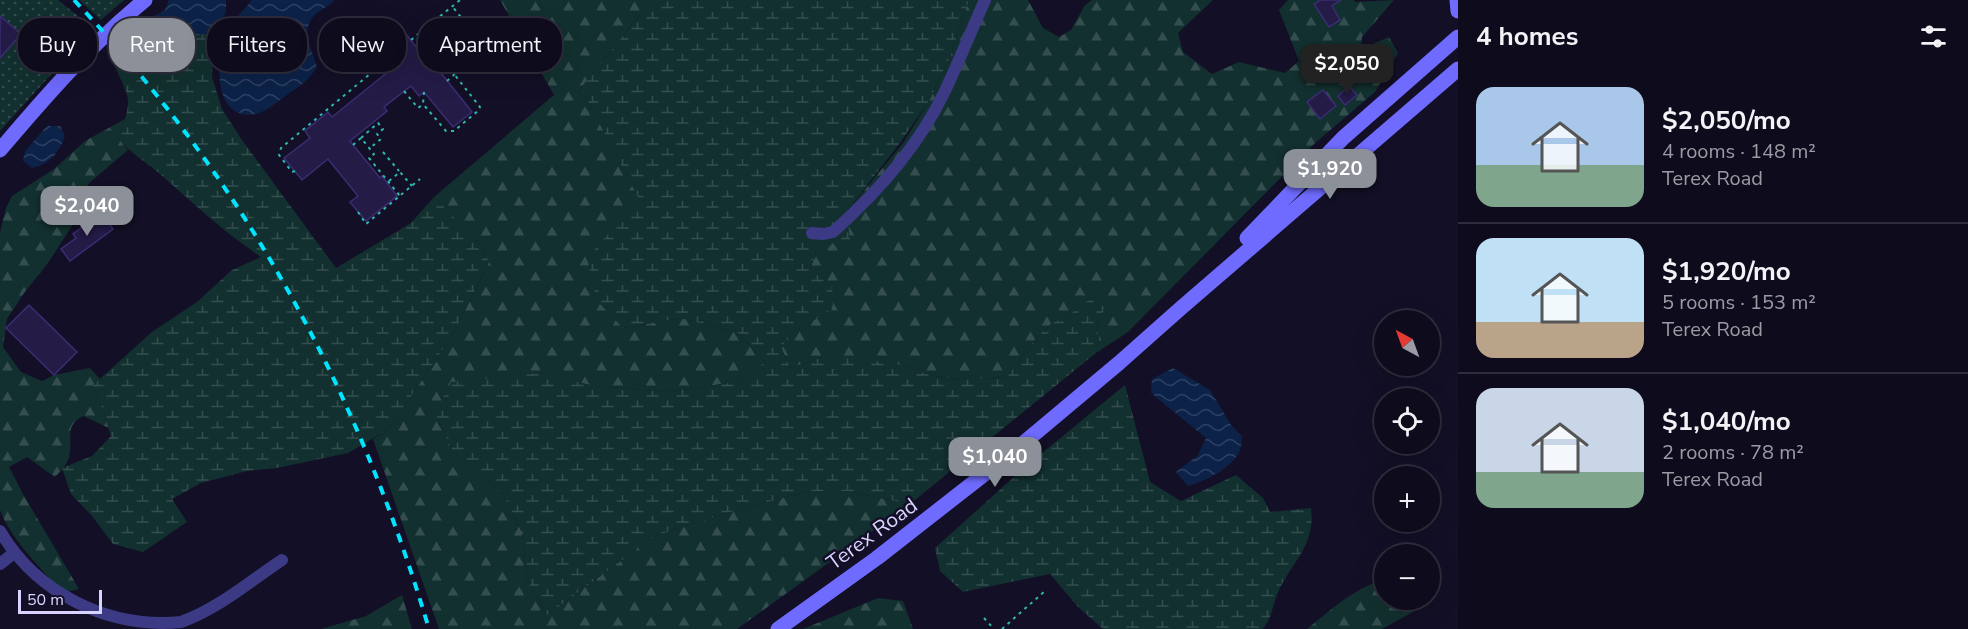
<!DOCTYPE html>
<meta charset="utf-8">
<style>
body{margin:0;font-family:"Nunito Sans",sans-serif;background:#171425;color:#f1f3f6;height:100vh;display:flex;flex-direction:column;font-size:22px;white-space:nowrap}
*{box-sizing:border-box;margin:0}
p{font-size:20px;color:#9b9ba3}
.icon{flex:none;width:33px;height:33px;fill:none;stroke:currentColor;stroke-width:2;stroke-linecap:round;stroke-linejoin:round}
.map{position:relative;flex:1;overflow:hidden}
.drawer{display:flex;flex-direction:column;background:#0e0b1c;width:510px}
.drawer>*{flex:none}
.top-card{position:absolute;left:18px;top:18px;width:570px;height:54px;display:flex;gap:12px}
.needle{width:39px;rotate:319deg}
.fabs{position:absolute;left:1374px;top:310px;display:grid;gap:12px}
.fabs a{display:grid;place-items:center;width:66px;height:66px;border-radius:50%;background:#0e0b1c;box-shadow:0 6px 24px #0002,0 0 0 2px #2e2b3b;font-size:30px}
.scale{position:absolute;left:18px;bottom:15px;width:84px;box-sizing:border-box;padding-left:6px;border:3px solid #d9d4ff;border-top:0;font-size:16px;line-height:21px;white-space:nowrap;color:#d9d4ff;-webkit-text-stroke:4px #130f26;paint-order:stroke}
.price{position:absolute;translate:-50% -51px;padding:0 14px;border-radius:12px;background:#8c9099;color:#fff;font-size:20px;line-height:39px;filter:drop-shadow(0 2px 3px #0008)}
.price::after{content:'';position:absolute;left:50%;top:36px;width:18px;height:14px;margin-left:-9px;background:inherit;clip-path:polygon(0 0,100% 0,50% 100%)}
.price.selected{background:#222;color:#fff}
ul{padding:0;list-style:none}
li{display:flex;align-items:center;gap:18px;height:150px;padding:0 18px}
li+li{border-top:2px solid #2e2b3b}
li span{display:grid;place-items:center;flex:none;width:168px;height:120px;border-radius:18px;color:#555}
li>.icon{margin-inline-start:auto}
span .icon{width:72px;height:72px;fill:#fffc;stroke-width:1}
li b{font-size:26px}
h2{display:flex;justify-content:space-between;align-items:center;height:72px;padding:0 18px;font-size:26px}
.tag{padding:0 21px;border-radius:24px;background:#0e0b1c;box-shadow:0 6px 24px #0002,0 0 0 2px #2e2b3b;font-size:21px;line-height:54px}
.tag.selected{background:#8c9099;color:#fff}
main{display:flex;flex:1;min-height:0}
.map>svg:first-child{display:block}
.grass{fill:url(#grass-dots)}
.forest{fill:url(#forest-firs)}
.wetland{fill:url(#wetland-marsh)}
.water{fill:url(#water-waves)}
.building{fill:#241b47;stroke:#3b2d73;stroke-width:1.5}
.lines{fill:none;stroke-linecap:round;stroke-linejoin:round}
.path{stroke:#2fb8b0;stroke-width:2;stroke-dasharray:3 4.5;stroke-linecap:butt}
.street{stroke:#3d3a85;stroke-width:12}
.secondary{stroke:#6f6bff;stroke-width:15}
.rail{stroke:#00e5ff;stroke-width:4;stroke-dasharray:9 8;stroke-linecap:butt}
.labels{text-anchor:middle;stroke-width:5;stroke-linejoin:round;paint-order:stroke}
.street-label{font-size:21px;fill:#d9d4ff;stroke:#130f26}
</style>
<main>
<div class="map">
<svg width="1458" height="629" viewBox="0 0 1458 629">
<defs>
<pattern id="grass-dots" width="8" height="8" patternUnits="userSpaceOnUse" patternTransform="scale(1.5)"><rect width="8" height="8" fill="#12302f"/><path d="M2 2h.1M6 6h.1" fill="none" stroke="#344d4e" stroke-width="1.8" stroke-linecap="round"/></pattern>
<pattern id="forest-firs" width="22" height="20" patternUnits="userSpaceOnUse" patternTransform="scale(1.5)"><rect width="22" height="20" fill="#12302f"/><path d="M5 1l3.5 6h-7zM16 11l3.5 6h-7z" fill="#344d4e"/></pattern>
<pattern id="wetland-marsh" width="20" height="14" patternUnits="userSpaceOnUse" patternTransform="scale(1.5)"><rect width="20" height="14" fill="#12302f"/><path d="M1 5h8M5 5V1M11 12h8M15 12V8" fill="none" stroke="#344d4e"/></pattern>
<pattern id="water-waves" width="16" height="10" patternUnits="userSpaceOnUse" patternTransform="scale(1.5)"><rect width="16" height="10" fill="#0c2248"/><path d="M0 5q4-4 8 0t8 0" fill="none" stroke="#2f4163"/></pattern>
</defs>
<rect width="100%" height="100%" fill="#130f26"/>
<g class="grass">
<path d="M0 0H58L93 28 0 131Z"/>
<path d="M79 0H124L101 20Z"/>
</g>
<g class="forest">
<path d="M500 0H652L581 88 640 200 587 258 623 328 681 318 738 333 765 362 741 381 669 392 594 386 540 373 435 413 452 450 503 494 522 532 527 580 547 615 655 536 723 514 809 491H846L910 504 737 629H439L373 439 389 429 453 334 489 262 479 243 434 197 554 95Z"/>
<path d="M969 0H1028L1043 28 1059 37 1071 30 1085 5 1092 0H1213L1178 33 1183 52 1212 74 1239 62 1285 73 1299 61 1279 10 1288 0H1353L1356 2 1394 0 1362 37 1361 49 1389 37 1398 53 1375 92 1314 144 1128 332 1096 353 1099 338 1096 326 1109 299 1094 297 1069 315 1051 324 1037 337 1007 377 961 380 933 376 901 365 823 357 790 368 781 347 795 331 832 309 810 270 817 248 903 143 929 101 950 57Z"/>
<path d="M125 119 118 138 128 150 88 184 72 226 48 263 24 293 7 319 3 347 21 372 42 381 54 375 90 368 100 379 92 386 98 396 109 428 83 416C65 426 72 436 70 451 69 463 63 469 55 477L27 457 9 467 23 494 79 589 63 593C42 569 11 540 0 510V232L6 208 12 196 54 169 85 141Z"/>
<path d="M1384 580V600H1425L1422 607 1382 629H1307C1331 610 1354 588 1384 580Z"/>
<path d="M402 595 412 629H321L366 616Z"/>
<path d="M878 598 903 601 913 629H803Z"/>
</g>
<g class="wetland">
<path d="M652 0H969L950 57 929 101 900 143 847 211 850 241 817 248 810 270 832 286 833 309 795 331 781 347 790 368 823 357H851L901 365 933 376 960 380 1007 377 1037 337 1051 324 1069 315 1093 297 1110 298 1096 326 1099 338 1096 353 910 504 846 491H809L723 514 655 536 547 615 527 580 522 532 503 494 452 450 435 413 451 382 541 373 594 386 669 392 741 381 765 362 738 333 681 318 623 328 597 301 587 258 639 199 581 88Z"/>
<path d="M143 22 141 30 180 42 192 36 216 32 213 49 212 77 222 109 242 140 336 268 411 223 434 197 479 243 489 262 453 334 389 429 348 453 277 468 247 471 201 483 172 499 187 522 143 552 113 544 92 516 71 494 62 468 92 456 111 436 98 396 92 386 152 332 197 302 232 270 261 257C225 233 193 203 160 174 146 162 130 153 118 138 123 124 132 107 126 92 121 77 113 67 110 52L126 34Z"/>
<path d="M1125 385 1150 482 1181 501 1236 475 1263 498 1270 512 1311 508C1316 547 1290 563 1277 595 1272 606 1272 620 1262 629H1103L1078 607 1050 574 963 592 940 571 935 548 1025 467Z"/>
</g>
<g class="water">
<path d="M169 0H226V12L216 32 192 36 166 46 156 47C146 39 139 35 143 22L165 10Z"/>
<path d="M252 0H334C329 7 322 8 316 14 299 29 312 48 317 67 305 85 300 85 284 97 276 103 265 112 256 114 214 122 215 62 225 37 230 24 243 11 252 0Z"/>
<path d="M47 126H60L65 136C59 153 50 164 32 168L23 161 25 151Z"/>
<path d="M1173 368 1210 390 1231 425 1242 436C1241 440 1242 446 1240 450 1233 468 1205 481 1188 486L1176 472 1198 455 1206 438 1151 393 1152 379Z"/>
</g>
<g class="building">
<path d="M1321 0H1341L1332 6 1340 20 1329 27 1314 4Z"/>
<path d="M0 16 21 34 0 58Z"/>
<path d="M448 25 465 45 437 68 472 112 453 127 424 92 419 96 411 86 384 107 387 111 350 141 380 178 382 176 397 196 366 221 350 202 358 196 328 159 302 180 284 158 310 138 305 131 328 112 332 117 400 62 385 43 402 29 418 49Z"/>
<path d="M1349 86 1357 95 1345 105 1338 96Z"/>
<path d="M1323 90 1336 106 1320 119 1307 102Z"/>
<path d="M103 215 113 229 70 261 61 249 76 238 73 234 89 222 90 224Z"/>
<path d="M29 305 77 352 54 375 6 328Z"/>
</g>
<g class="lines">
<g class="path">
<path d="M331 26 350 27 369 52"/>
<path d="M411 40 460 0"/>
<path d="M447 60 456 71"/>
<path d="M447 81 485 47 452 6"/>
<path d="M404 91 418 108 422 105"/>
<path d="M424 92 423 104 446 131H454L479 110 480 107 454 74"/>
<path d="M361 138 378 123 383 129 377 134 381 139 370 148"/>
<path d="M353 145 361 138 374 154 369 158 400 196"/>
<path d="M383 152 399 171"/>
<path d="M295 171 292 172 279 155 281 148 394 54"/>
<path d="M389 181 400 172 412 186"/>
<path d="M358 212 366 224 420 179"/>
<path d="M984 618 994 629"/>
<path d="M1002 629 1046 590"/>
</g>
<g class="street">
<path d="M812 233 824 234 833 232C878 192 918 147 944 93 959 62 971 31 985 0"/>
<path d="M0 531C36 592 106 629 181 622 218 609 250 581 282 560"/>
<path d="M0 564 14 553"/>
</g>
<g class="secondary">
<path d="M1457 0 1458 11"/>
<path d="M0 150C45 97 91 44 145 0"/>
<path d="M1247 238 1343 138 1458 37"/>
<path d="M778 629 877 558 1014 451 1119 363 1181 308 1458 69"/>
</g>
<path class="rail" d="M74 0C246 182 358 390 429 629"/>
</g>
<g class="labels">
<g class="street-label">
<text transform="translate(872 534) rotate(-36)" y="7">Terex Road</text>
</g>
</g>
</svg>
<div class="fabs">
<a><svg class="needle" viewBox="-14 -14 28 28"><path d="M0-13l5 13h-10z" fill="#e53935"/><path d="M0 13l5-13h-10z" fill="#9b9ba3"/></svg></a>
<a><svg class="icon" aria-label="locate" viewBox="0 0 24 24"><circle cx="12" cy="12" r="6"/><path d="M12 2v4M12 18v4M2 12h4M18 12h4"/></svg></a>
<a>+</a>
<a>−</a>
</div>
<div class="scale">50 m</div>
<b class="price selected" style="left:1347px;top:95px">$2,050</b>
<b class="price" style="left:1330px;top:200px">$1,920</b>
<b class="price" style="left:87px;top:237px">$2,040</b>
<b class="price" style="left:995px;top:488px">$1,040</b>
<div class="top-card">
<a class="tag">Buy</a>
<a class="tag selected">Rent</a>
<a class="tag">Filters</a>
<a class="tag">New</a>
<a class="tag">Apartment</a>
</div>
</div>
<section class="drawer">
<h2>4 homes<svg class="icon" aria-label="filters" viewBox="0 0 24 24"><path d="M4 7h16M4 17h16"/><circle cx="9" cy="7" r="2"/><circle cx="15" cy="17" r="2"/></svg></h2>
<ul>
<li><span style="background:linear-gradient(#a9c7e8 65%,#7fa58c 0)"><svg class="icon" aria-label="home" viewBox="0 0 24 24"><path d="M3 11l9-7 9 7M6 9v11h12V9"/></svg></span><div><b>$2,050/mo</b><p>4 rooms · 148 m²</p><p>Terex Road</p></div></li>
<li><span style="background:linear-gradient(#bfe0f5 70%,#b9a48a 0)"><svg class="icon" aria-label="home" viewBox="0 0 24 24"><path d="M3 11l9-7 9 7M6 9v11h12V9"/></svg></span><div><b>$1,920/mo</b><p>5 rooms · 153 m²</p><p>Terex Road</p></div></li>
<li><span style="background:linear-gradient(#c9d6e8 70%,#7fa58c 0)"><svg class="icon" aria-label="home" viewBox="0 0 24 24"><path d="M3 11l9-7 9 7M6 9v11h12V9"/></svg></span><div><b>$1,040/mo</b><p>2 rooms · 78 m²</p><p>Terex Road</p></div></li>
</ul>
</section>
</main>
